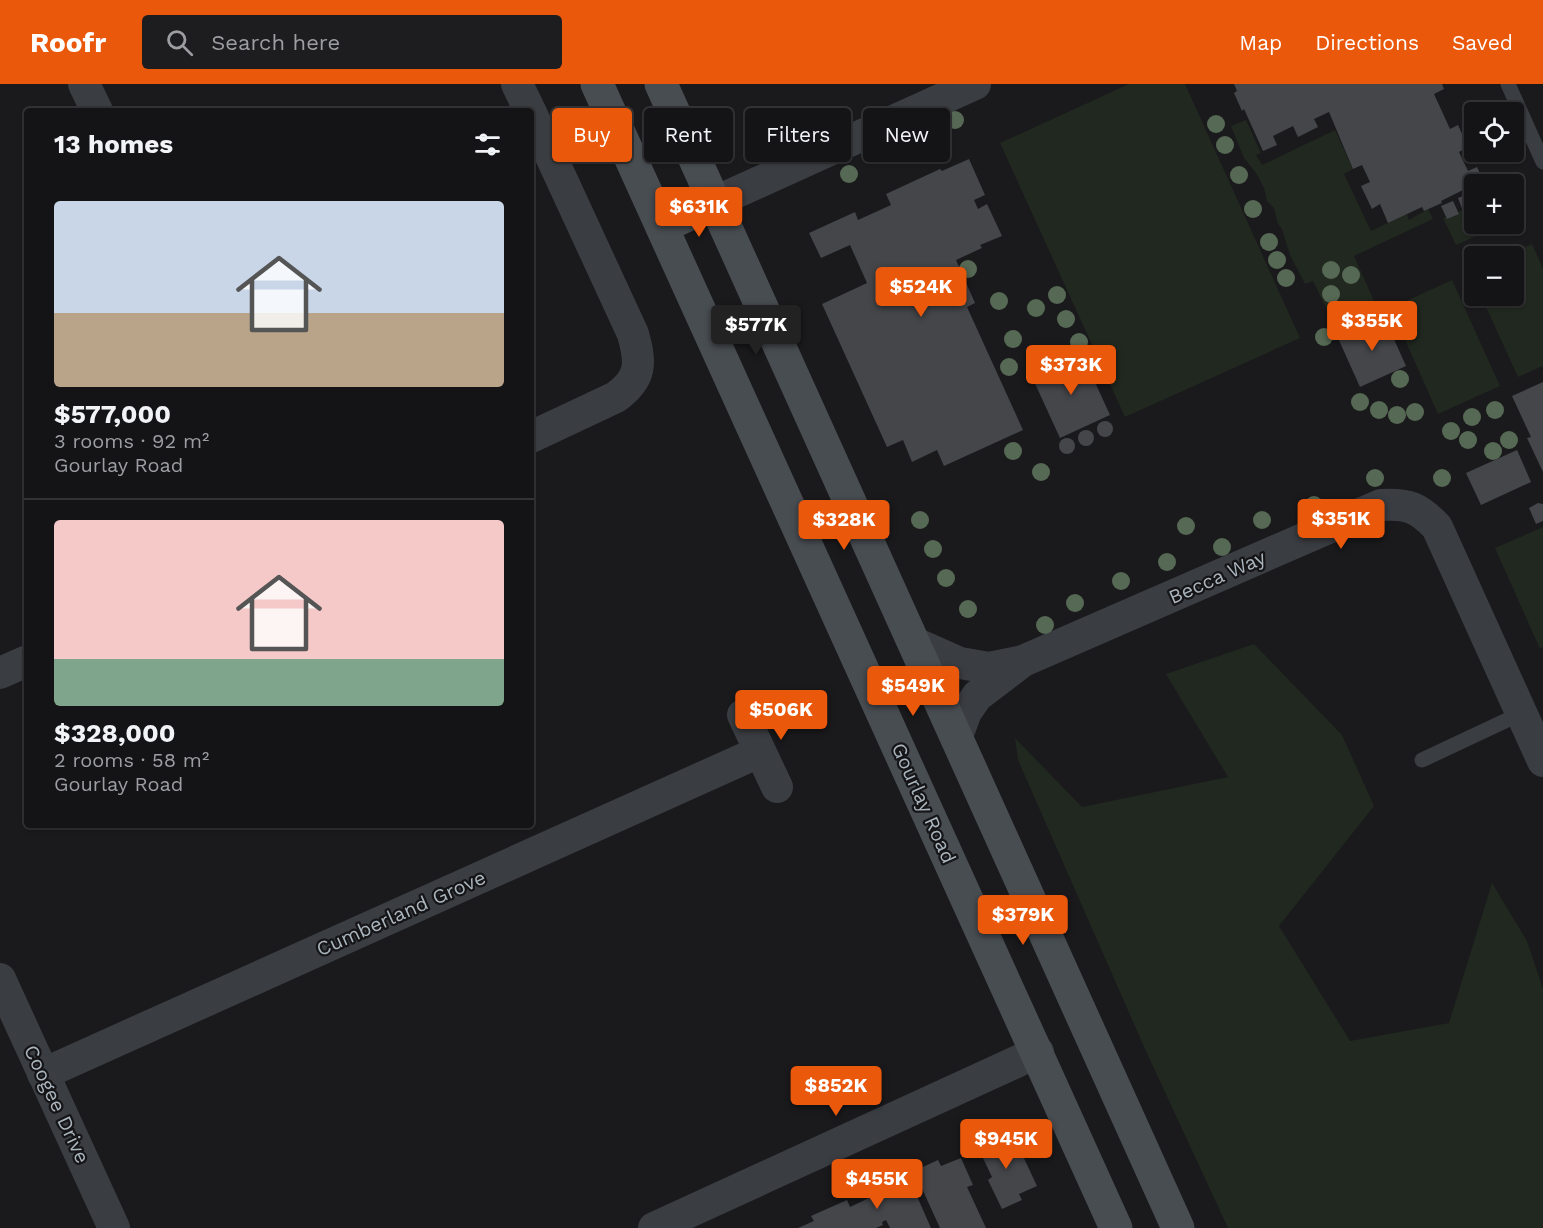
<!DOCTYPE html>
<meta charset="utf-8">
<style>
body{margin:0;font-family:"Work Sans",sans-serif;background:#1d1d1f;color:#f1f3f6;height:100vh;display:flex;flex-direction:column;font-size:22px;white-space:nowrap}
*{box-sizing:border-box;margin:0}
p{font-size:20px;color:#9d9ea1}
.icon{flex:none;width:33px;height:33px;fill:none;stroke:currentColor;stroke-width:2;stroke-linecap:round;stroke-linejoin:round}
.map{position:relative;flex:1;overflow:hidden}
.panel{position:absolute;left:24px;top:24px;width:510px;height:720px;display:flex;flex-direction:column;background:#141416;border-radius:6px;box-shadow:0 2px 4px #0004,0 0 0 2px #333335}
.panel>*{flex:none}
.guide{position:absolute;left:552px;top:24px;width:570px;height:54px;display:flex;gap:12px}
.buttons{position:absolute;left:1464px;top:18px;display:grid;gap:12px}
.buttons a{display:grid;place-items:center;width:60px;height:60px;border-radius:6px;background:#141416;box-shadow:0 2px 4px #0004,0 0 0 2px #333335;font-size:30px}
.price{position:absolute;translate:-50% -51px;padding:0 14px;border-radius:6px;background:#ea580c;color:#fff;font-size:20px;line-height:39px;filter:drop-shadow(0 2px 3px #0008)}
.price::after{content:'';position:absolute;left:50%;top:36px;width:18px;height:14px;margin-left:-9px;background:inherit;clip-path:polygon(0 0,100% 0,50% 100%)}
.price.selected{background:#222;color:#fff}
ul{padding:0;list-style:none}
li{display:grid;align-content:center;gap:12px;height:318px;padding:0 30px}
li+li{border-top:2px solid #333335}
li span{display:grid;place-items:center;height:186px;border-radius:6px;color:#555}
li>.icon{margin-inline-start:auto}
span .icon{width:108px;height:108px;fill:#fffc;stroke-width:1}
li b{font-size:26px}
h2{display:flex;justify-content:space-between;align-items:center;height:72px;padding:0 30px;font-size:26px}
.pill{padding:0 21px;border-radius:6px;background:#141416;box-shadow:0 2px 4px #0004,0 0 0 2px #333335;font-size:21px;line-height:54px}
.pill.selected{background:#ea580c;color:#fff}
header{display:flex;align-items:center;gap:36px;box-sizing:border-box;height:84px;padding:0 30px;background:#ea580c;color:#fff}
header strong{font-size:28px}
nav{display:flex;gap:33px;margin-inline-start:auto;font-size:21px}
.search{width:420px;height:54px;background:#1d1d1f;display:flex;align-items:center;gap:15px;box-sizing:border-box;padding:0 21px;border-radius:6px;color:#9d9ea1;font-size:22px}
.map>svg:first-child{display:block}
.green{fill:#20281f}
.building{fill:#44464a}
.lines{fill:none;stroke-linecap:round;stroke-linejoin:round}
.lane{stroke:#3a3d42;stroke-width:15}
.street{stroke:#3a3d42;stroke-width:32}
.secondary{stroke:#484d52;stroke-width:33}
.tree{fill:#566954}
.labels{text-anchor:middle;stroke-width:4.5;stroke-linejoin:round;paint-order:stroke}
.street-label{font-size:20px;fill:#abb5bd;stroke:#151518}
</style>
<header>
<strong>Roofr</strong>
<div class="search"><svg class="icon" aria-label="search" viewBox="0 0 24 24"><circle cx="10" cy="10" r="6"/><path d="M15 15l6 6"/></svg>Search here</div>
<nav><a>Map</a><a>Directions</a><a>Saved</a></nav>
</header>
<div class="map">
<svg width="1543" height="1144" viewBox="0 0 1543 1144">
<rect width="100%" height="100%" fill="#1a1a1d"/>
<g class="green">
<path d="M1129 0H1185L1300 254 1125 333 1000 59Z"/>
<path d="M1246 36 1261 69 1256 71 1262 81 1335 46 1353 85 1344 90 1371 147 1407 130 1409 136 1428 125 1433 135 1354 172 1375 219 1369 222 1366 218 1355 223 1334 240 1313 197 1305 200 1290 171 1282 145 1278 140 1274 124 1267 117 1264 104 1256 89 1244 74 1231 42Z"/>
<path d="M1474 122V140H1503L1456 161 1443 134Z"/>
<path d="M1532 160 1543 185V282L1518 293 1481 212H1514V172H1505Z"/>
<path d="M1452 196 1500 302 1438 330 1391 224Z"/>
<path d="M1543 443V563L1540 565 1495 464Z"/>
<path d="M1254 560 1342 651 1374 722 1279 842 1350 957 1449 939 1492 799 1527 857 1543 905V1144H1228L1145 965 1018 676 1015 654 1082 723 1228 693 1166 590Z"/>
</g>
<g class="building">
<path d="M1234 0H1442L1444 5 1434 10 1450 45 1458 41 1468 63 1459 68 1468 87 1477 83 1483 96 1441 117 1442 119 1424 127 1422 123 1388 139 1380 120 1372 125 1361 102 1370 98 1362 81 1353 85 1329 28 1314 35 1318 43 1298 53 1293 42 1273 52 1277 61 1263 67 1244 25 1242 27 1234 9 1237 7Z"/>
<path d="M969 75 985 111 974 116 978 125 987 120 1002 152 980 161 982 164 956 176 975 219 967 223 1023 346 944 382 937 366 912 378 903 356 887 363 822 220 867 199 850 161 821 174 809 149 855 128 858 136 891 121 886 110 940 85 942 87Z"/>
<path d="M1470 109 1474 123 1463 127 1458 114Z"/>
<path d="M1453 117 1459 130 1447 135 1441 122Z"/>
<path d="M1384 233 1406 282 1360 303 1338 254Z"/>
<path d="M1082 270 1110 331 1060 354 1032 293Z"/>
<path d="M1543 298V388L1527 354 1531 353 1512 312Z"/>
<circle cx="1105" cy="345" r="8"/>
<circle cx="1086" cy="354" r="8"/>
<circle cx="1067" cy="362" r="8"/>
<path d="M1517 366 1531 398 1481 421 1466 389Z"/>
<path d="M1538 419 1543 420V437L1536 440 1529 424Z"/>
<path d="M1008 1048 1019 1071 1022 1070 1037 1102 1019 1110 1022 1116 1002 1125 988 1096 992 1093 982 1072 979 1074 975 1065Z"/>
<path d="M961 1074 973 1101 967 1103 986 1144H940L914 1087 938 1076 941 1082Z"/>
<path d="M903 1092 904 1094 908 1092 931 1144H890L886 1136 882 1138 883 1141 876 1144H798L814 1137 811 1132 847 1116 850 1123 871 1113 870 1110 881 1105 880 1102Z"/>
</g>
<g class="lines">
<g class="lane">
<path d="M1508 0 1543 78"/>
<path d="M1422 676 1522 629"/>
</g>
<g class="street">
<path d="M84 0 97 27"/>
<path d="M517 0 530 27"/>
<path d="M531 29 633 250C641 279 642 294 616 313L531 353"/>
<path d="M715 118 975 0"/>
<path d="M915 559 960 579 989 584 1023 577 1381 421C1408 419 1419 424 1437 443L1543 677"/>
<path d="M0 589 27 577"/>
<path d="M743 631 777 703"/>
<path d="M957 652 966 628 977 612 1019 580"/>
<path d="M0 895 114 1144"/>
<path d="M43 990 759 668"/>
<path d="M654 1144 1038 968"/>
</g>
<g class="secondary">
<path d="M597 0 1116 1144"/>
<path d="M661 0 1178 1144"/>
<path d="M662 143 715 118"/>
</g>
</g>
<g class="tree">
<circle cx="955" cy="36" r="9"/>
<circle cx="1216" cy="40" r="9"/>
<circle cx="915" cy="56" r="9"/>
<circle cx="887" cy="58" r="9"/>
<circle cx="1225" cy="61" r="9"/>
<circle cx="849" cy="90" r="9"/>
<circle cx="1239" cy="91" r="9"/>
<circle cx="1253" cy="125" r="9"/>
<circle cx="1269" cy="158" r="9"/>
<circle cx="1277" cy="176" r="9"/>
<circle cx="968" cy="185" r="9"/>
<circle cx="1331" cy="186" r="9"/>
<circle cx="1351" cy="191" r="9"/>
<circle cx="1286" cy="194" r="9"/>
<circle cx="1331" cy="210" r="9"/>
<circle cx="1057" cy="211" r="9"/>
<circle cx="999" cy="217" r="9"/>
<circle cx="1036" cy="224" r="9"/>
<circle cx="1066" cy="235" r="9"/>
<circle cx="1349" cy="242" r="9"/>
<circle cx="1324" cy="253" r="9"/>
<circle cx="1013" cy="255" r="9"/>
<circle cx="1079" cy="258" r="9"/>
<circle cx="1009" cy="283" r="9"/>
<circle cx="1400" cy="295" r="9"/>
<circle cx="1360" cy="318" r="9"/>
<circle cx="1379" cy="326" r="9"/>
<circle cx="1495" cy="326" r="9"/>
<circle cx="1415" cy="328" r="9"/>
<circle cx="1397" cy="331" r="9"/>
<circle cx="1472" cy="333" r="9"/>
<circle cx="1451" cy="347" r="9"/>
<circle cx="1468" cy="356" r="9"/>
<circle cx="1509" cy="356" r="9"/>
<circle cx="1013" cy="367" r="9"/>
<circle cx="1493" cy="367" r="9"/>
<circle cx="1041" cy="388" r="9"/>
<circle cx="1375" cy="394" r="9"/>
<circle cx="1442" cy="394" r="9"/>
<circle cx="1314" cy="421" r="9"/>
<circle cx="920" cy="436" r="9"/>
<circle cx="1262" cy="436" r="9"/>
<circle cx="1186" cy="442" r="9"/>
<circle cx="1222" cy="463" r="9"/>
<circle cx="933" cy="465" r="9"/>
<circle cx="1167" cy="478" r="9"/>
<circle cx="946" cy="494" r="9"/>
<circle cx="1121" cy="497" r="9"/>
<circle cx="1075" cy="519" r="9"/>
<circle cx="968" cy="525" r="9"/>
<circle cx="1045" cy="541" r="9"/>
</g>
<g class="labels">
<g class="street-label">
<text transform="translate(1217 493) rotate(-24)" y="7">Becca Way</text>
<text transform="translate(924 719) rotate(66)" y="7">Gourlay Road</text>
<text transform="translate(401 829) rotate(-24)" y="7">Cumberland Grove</text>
<text transform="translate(57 1020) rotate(65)" y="7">Coogee Drive</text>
</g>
</g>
</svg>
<div class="buttons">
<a><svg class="icon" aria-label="locate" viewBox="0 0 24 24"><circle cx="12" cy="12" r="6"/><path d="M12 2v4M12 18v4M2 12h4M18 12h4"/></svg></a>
<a>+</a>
<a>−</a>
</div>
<b class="price" style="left:699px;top:154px">$631K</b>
<b class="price" style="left:921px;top:234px">$524K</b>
<b class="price" style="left:1372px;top:268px">$355K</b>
<b class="price selected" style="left:756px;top:272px">$577K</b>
<b class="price" style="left:1071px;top:312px">$373K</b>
<b class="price" style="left:1341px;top:466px">$351K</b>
<b class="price" style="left:844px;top:467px">$328K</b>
<b class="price" style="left:913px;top:633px">$549K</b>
<b class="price" style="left:781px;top:657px">$506K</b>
<b class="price" style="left:1023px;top:862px">$379K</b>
<b class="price" style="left:836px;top:1033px">$852K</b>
<b class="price" style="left:1006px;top:1086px">$945K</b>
<b class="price" style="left:877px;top:1126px">$455K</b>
<div class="guide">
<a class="pill selected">Buy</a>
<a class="pill">Rent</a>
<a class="pill">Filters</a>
<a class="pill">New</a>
</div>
<section class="panel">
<h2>13 homes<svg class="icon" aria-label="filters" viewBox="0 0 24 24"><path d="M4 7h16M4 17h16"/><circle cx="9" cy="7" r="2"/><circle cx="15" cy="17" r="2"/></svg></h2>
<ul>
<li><span style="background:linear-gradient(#c9d6e8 60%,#b9a48a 0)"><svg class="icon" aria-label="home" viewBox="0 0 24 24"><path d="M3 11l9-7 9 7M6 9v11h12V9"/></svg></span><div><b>$577,000</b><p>3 rooms · 92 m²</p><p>Gourlay Road</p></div></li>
<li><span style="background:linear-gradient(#f6c9c9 75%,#7fa58c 0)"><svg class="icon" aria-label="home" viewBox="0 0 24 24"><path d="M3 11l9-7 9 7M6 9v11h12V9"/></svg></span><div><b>$328,000</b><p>2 rooms · 58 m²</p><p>Gourlay Road</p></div></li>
</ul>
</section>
</div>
